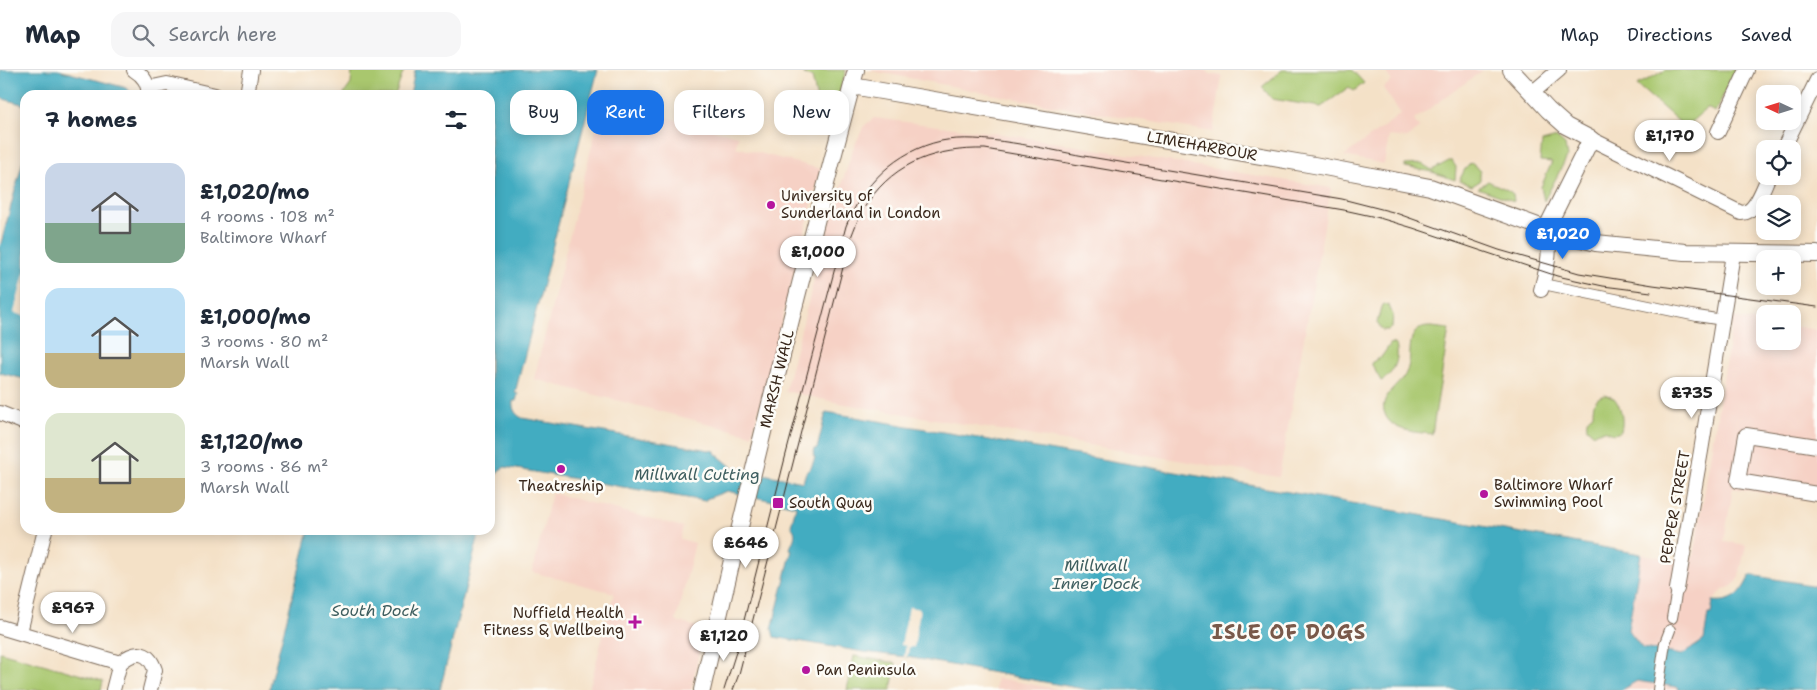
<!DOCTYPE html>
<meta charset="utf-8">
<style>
body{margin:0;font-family:"Shantell Sans",sans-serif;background:#f6f6f7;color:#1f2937;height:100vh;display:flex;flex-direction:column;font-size:19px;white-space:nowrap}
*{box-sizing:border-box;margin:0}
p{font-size:16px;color:#747a83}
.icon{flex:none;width:28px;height:28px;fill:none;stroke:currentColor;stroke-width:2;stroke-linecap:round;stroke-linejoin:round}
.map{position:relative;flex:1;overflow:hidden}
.sheet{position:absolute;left:20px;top:20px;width:475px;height:445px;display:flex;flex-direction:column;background:#fff;border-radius:15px;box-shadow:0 2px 12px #0003}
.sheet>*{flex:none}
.banner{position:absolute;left:510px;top:20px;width:475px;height:45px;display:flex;gap:10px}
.needle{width:32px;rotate:274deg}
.controls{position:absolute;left:1756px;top:15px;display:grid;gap:10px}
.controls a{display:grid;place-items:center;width:45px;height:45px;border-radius:10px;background:#fff;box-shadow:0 2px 12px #0003;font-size:25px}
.price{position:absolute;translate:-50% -42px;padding:0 11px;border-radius:18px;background:#fff;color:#222;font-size:16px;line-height:32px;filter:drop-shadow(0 1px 2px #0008)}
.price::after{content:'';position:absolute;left:50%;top:30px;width:15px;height:11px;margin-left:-8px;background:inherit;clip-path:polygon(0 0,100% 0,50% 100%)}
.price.current{background:#1a73e8;color:#fff}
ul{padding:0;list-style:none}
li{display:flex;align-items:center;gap:15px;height:125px;padding:0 25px}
li span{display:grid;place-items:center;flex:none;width:140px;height:100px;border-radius:15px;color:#555}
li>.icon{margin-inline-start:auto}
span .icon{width:60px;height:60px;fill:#fffc;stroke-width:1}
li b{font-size:21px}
h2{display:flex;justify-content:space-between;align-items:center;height:60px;padding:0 25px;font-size:21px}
.tag{padding:0 18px;border-radius:15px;background:#fff;box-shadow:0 2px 12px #0003;font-size:18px;line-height:45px}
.tag.current{background:#1a73e8;color:#fff}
header{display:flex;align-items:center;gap:30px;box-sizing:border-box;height:70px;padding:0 25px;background:#fff;border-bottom:1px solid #e0e1e3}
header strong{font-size:24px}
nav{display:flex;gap:28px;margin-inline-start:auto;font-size:18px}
.search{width:350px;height:45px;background:#f6f6f7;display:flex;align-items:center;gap:12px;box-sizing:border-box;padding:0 18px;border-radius:15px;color:#747a83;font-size:19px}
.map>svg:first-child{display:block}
.built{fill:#f6d1c5}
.green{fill:#a9c76e;stroke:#727846}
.water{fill:#42acc1;stroke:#3e6b70}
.pier{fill:#f4e1c7}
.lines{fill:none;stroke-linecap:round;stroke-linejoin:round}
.pedestrian-casing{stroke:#7c6a59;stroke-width:12}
.minor-casing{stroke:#7c6a59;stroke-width:16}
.tertiary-casing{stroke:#7c6a59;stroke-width:18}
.pedestrian{stroke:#fff;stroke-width:10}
.minor{stroke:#fff;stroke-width:14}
.tertiary{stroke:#fff;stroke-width:16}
.tram{stroke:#3b2a1e;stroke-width:1}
.poi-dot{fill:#b5179e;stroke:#fdfcf7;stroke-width:2}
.labels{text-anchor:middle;stroke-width:5;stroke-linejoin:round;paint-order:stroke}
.street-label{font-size:15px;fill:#3b2a1e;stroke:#fdfcf7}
.poi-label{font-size:15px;fill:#3b2a1e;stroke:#fdfcf7;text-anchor:start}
.water-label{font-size:16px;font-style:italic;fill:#3e5e5f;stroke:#fdfcf7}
.district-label{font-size:20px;font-weight:bold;letter-spacing:1px;fill:#79594a;stroke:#fdfcf7}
</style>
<header>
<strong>Map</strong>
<div class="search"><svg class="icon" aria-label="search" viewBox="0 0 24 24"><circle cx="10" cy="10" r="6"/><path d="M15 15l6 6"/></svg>Search here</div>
<nav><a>Map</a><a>Directions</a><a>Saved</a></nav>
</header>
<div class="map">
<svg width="1817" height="620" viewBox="0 0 1817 620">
<rect width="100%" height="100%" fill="#fdfcf7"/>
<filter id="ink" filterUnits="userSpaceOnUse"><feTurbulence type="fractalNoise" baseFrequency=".02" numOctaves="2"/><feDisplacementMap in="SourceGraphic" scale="10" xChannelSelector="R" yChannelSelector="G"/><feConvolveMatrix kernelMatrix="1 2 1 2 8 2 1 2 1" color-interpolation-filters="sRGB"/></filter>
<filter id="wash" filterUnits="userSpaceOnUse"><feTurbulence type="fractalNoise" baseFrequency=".0096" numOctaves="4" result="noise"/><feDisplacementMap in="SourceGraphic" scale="20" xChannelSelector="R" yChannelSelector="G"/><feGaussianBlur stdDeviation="1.12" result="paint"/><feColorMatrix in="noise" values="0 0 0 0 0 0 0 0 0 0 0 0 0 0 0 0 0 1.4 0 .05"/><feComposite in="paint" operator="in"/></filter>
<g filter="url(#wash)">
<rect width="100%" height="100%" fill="#f4e1c7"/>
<g class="built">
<path d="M868 0H1206L1210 4 1222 6 1213 62 1044 34Z"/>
<path d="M1384 0H1483L1414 50 1419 58 1407 68 1389 66 1384 94 1344 86 1401 44 1383 18 1392 11Z"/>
<path d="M603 31 738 66 736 77 821 99 752 365 534 309Z"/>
<path d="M874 48 1010 65 1331 118 1279 407 839 333 785 321 825 168 853 79 864 56Z"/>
<path d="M1733 248 1765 253V271H1792L1793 256 1817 260V431L1733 418 1724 471 1746 475 1738 510 1732 516 1723 520 1713 531 1711 544H1708L1704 570 1683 585 1642 578 1628 560 1641 484 1688 491 1694 486Z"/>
<path d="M552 423 683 457 680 469 695 473 676 551 704 559 691 620H589L614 523 532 502Z"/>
<path d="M997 608 1062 620H995Z"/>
<path d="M1637 611 1677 617 1679 620H1621Z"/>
</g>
<g class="green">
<path d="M352 0H404L395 25H343L351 14Z"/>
<path d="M805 0H846L829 63 824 62 812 7 804 5Z"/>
<path d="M1282 0H1352L1364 13 1354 21 1349 17 1321 37 1272 29 1262 17Z"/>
<path d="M1666 0H1736L1715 42 1707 38 1685 57 1637 15Z"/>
<path d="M1557 68 1565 75 1567 87 1544 131 1541 117 1552 92 1540 91 1542 72Z"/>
<path d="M1449 91H1452L1456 97 1455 110 1432 102 1405 97V95L1422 94 1432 100Z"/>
<path d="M1471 93 1480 100V111L1472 116 1459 111 1465 99Z"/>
<path d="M1488 111C1497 116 1505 117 1513 124L1514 131 1478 118Z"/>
<path d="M1384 234 1389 236 1393 245 1392 257 1388 260H1382L1377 253 1381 237Z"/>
<path d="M1431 257 1449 259 1432 364C1416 362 1392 362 1385 344 1378 327 1398 317 1405 305 1413 291 1407 274 1414 264 1418 258 1424 257 1431 257Z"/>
<path d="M1391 273 1396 275C1400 289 1394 304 1381 311L1371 293 1382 286Z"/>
<path d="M1605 325 1614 328C1621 336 1624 350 1621 361 1614 366 1611 363 1604 360L1594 364 1587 358C1586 350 1587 348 1593 344 1593 334 1594 328 1605 325Z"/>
<path d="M0 582 103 611 101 620H0Z"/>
<path d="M854 586 896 593 891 620H847Z"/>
</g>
<g class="water">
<path d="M0 0H58L123 17 128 19 132 25H25V35L0 28Z"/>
<path d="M415 0H598L515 323 518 324 516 331H513C512 339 515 344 522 348L715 381V383L733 398 803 412 806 402C812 398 813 393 815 387L813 386 815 379H817L826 342 1147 397 1641 484 1628 560 1642 578 1682 585 1704 570 1708 544H1711L1713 531C1734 533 1742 523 1750 505L1817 516V620H1679L1677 617 1637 611 1621 620H1089L907 587 864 582 774 567 772 559 792 480 790 479C792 471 799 465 791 456L796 436 727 421 706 429 705 431 505 397C498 400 496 403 494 410L496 411 490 423V25H410Z"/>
<path d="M25 83V309L0 303V177Z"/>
<path d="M309 460H480L440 620H269Z"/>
</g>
<g class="pier">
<path d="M25 200V246L14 243Z"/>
<path d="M909 537 920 539 914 577H909L907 587H904L906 576 901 575Z"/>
</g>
</g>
<g filter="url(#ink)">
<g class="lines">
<defs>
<g id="pedestrian">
<path d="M1543 214 1697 246 1723 250"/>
<path d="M1672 548 1677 519"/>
<path d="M1658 620 1665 573 1670 560"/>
</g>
<g id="minor">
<path d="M134 0C144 6 148 13 149 25"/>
<path d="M148 18 167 14 215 25"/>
<path d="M1532 23 1559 0"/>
<path d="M247 25 251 0"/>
<path d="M1718 62 1747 0"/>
<path d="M1591 69 1741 143C1756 144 1763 117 1769 106"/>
<path d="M1783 79 1817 10"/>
<path d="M1541 220C1547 196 1552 184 1546 159"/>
<path d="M0 343 25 353"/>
<path d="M1817 376 1746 365 1738 411 1817 424"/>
<path d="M1677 519 1701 381 1733 184"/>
<path d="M0 557 120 593"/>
<path d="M20 562 45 460"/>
<path d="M113 620 120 593C134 581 148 579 155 600L150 620"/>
</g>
<g id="tertiary">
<path d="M1511 0 1548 40 1566 56 1591 69 1546 159"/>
<path d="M852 16 1314 95 1430 117 1546 159 1596 173 1685 182 1817 184"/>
<path d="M702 620C749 412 801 206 856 0"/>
</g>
</defs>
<use href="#pedestrian" class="pedestrian-casing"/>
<use href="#minor" class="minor-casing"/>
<use href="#tertiary" class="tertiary-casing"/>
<use href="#pedestrian" class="pedestrian"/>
<use href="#minor" class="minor"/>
<use href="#tertiary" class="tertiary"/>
<g class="tram">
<path d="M724 620 736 582 785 388 846 156C863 114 896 81 941 71 980 63 1045 79 1084 86 1170 100 1256 115 1342 129L1393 142 1499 180 1579 203 1653 215 1817 237"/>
<path d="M733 620 739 604 850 170C855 157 860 143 868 132 896 91 938 78 985 79L1344 140 1376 147 1413 158 1557 206 1603 216 1651 222"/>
</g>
</g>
</g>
<g class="poi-dot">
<circle cx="771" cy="135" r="5"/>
<circle cx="561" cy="399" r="5"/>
<circle cx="1484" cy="424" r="5"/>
<rect x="772" y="427" width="12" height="12" rx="2.5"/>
<path d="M632.5 544.5h5v5h5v5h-5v5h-5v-5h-5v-5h5z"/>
<circle cx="806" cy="600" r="5"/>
</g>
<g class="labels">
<g class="street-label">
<text transform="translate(1202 76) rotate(10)" y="5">LIMEHARBOUR</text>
<text transform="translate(777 309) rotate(-76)" y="5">MARSH WALL</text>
<text transform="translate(1675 437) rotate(-80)" y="5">PEPPER STREET</text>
</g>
<g class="poi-label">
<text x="781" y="131">University of<tspan x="781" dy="17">Sunderland in London</tspan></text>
<text x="1494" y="420">Baltimore Wharf<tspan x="1494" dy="17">Swimming Pool</tspan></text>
<text x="561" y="421" text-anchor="middle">Theatreship</text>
<text x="789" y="438">South Quay</text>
<text x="624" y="548" text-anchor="end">Nuffield Health<tspan x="624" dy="17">Fitness &amp; Wellbeing</tspan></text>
<text x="816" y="605">Pan Peninsula</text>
</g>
<g class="water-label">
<text x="697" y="410">Millwall Cutting</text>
<text x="1096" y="501">Millwall<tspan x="1096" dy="18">Inner Dock</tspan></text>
<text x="375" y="546">South Dock</text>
</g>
<g class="district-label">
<text x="1289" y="569">ISLE OF DOGS</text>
</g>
</g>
</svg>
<div class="controls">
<a><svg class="needle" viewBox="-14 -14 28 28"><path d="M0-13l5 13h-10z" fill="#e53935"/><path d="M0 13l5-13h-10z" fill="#747a83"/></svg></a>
<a><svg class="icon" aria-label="locate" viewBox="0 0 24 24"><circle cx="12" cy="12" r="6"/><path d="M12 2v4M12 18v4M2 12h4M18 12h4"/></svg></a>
<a><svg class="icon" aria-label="layers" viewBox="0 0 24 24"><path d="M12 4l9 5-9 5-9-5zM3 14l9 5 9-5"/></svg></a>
<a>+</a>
<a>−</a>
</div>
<b class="price" style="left:1670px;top:92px">£1,170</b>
<b class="price current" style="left:1563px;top:190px">£1,020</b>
<b class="price" style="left:818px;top:208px">£1,000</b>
<b class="price" style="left:1692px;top:349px">£735</b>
<b class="price" style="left:746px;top:499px">£646</b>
<b class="price" style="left:73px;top:564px">£967</b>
<b class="price" style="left:724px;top:592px">£1,120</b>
<div class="banner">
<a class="tag">Buy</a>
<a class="tag current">Rent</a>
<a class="tag">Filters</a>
<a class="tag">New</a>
</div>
<section class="sheet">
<h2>7 homes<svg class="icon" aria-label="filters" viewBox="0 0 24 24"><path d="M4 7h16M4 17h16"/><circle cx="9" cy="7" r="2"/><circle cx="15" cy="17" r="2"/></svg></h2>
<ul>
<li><span style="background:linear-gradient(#c9d6e8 60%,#7fa58c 0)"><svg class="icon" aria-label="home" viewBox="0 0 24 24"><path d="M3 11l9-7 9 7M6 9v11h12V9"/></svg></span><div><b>£1,020/mo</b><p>4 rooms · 108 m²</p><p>Baltimore Wharf</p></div></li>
<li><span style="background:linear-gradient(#bfe0f5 65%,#c2b280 0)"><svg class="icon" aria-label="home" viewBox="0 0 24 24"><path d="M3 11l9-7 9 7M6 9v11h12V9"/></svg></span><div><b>£1,000/mo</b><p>3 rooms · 80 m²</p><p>Marsh Wall</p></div></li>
<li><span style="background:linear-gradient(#dfe7d0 65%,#c2b280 0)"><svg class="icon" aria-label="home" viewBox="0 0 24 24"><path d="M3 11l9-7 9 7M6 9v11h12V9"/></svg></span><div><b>£1,120/mo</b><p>3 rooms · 86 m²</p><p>Marsh Wall</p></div></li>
</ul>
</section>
</div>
